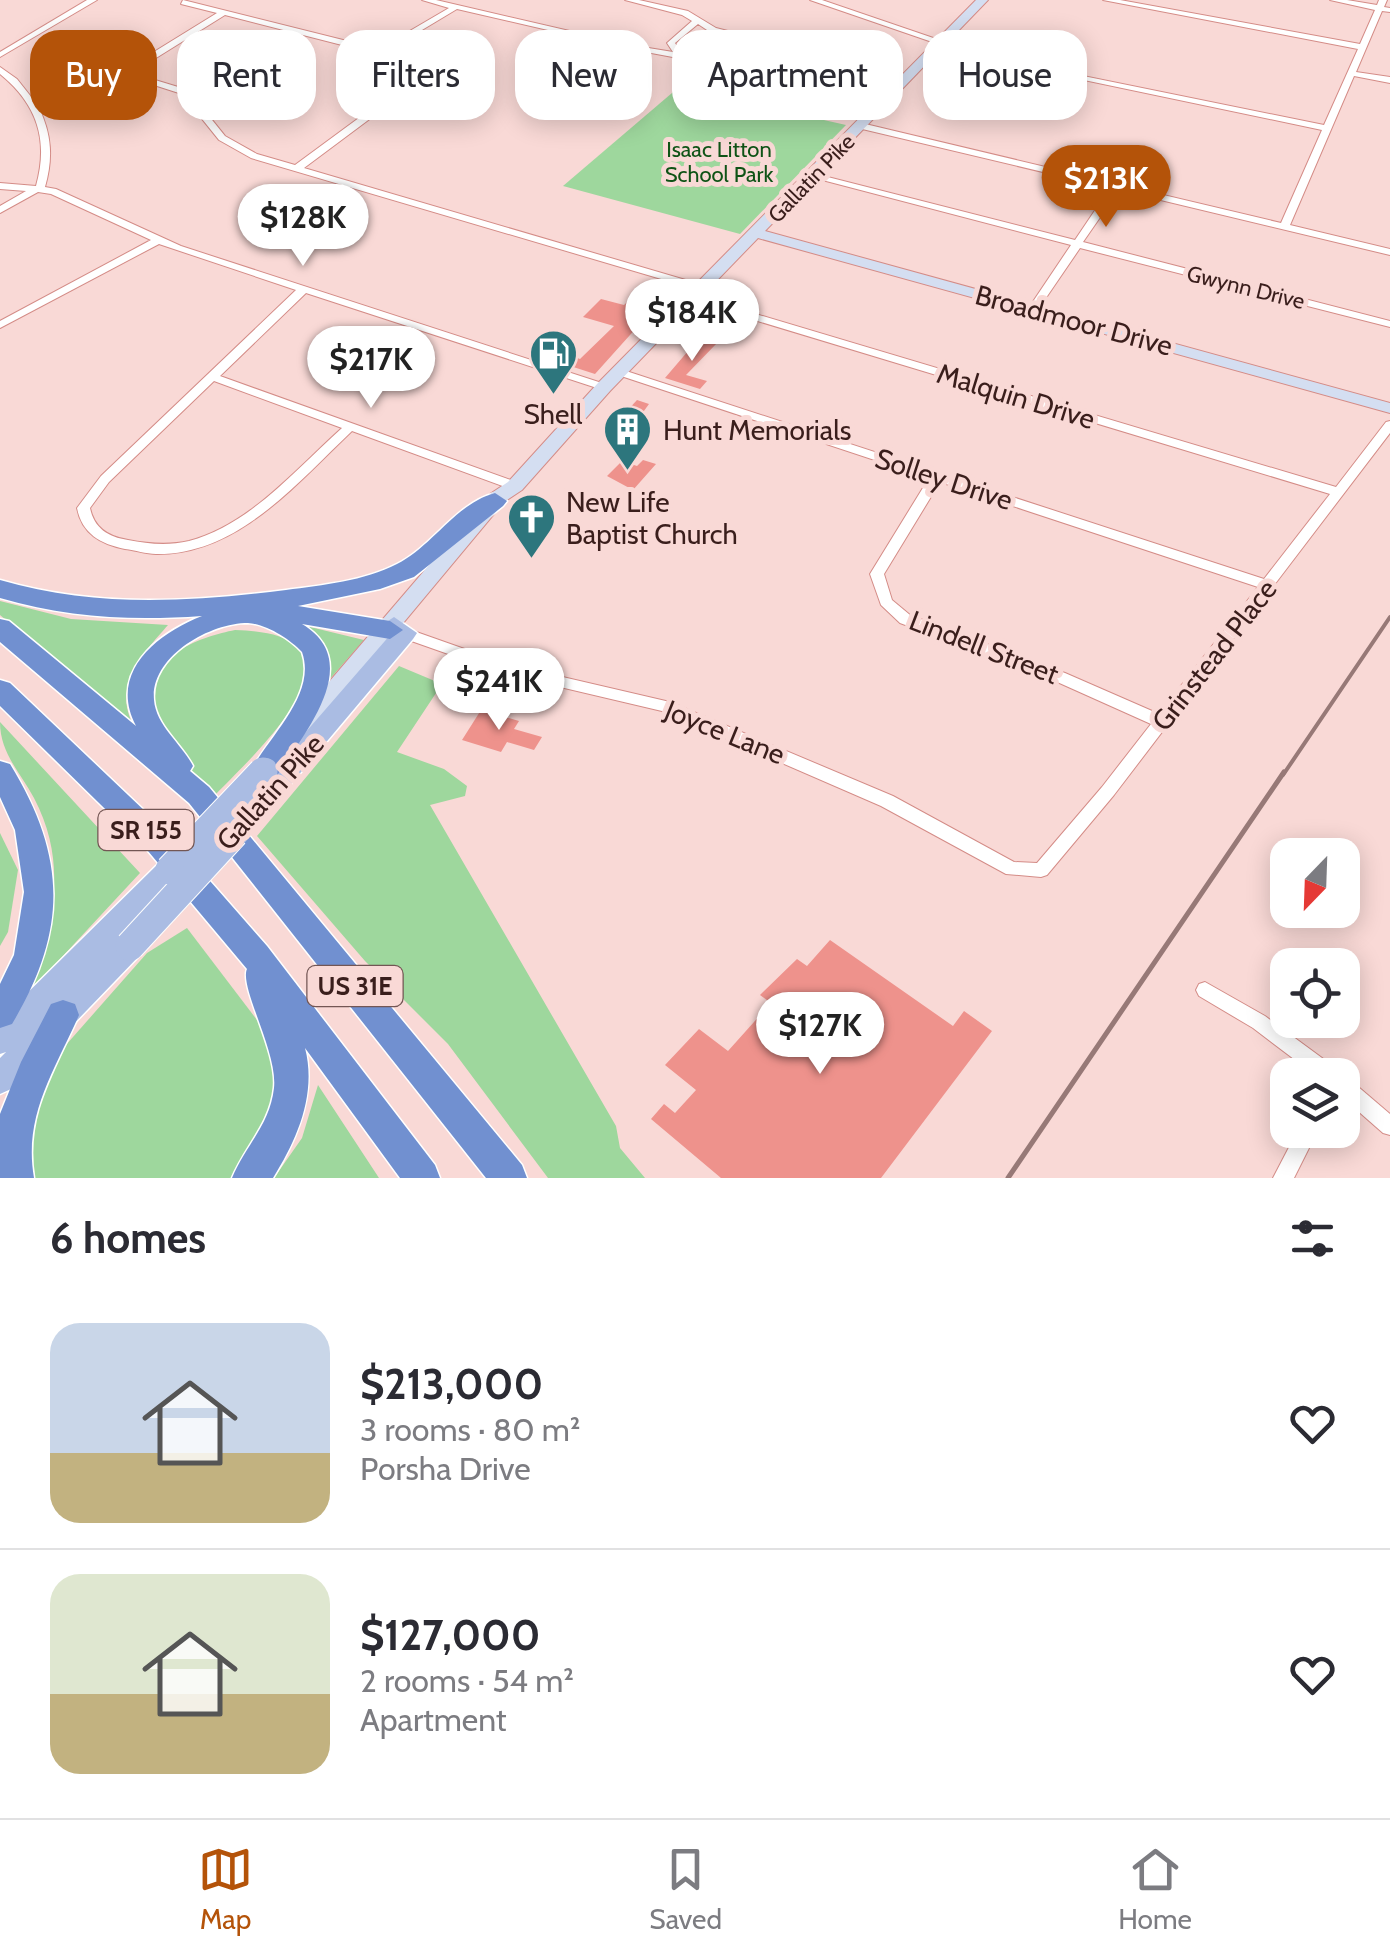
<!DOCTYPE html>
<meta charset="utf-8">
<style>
body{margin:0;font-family:Cabin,sans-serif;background:#f7f7f7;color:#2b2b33;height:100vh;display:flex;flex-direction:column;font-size:38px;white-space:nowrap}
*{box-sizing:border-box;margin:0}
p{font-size:32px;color:#7c7c81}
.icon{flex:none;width:55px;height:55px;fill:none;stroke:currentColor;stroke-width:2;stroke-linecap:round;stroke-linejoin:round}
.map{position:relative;height:1178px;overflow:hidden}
.side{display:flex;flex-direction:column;background:#fff;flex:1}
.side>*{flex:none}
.guide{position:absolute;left:30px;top:30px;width:1330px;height:90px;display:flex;gap:20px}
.needle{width:65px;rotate:203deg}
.tools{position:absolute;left:1270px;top:838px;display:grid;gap:20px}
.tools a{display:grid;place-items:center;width:90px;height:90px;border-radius:20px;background:#fff;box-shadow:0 5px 25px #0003;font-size:50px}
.price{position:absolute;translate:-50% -85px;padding:0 22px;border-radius:35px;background:#fff;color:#222;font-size:32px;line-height:65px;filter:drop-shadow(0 2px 5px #0008)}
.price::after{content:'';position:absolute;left:50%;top:60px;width:30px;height:22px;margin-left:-15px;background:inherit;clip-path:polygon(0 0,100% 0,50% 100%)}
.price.active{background:#b45309;color:#fff}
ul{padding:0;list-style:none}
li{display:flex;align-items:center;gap:30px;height:250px;padding:0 50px}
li+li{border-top:2px solid #e1e1e2}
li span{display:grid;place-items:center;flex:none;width:280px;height:200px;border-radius:30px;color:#555}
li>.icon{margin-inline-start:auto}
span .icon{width:120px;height:120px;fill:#fffc;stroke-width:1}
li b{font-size:42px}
h2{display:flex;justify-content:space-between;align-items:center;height:120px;padding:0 50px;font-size:42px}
.chip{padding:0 35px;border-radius:30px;background:#fff;box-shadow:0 5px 25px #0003;font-size:35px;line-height:90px}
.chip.active{background:#b45309;color:#fff}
.tabs{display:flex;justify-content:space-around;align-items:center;height:140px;border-top:2px solid #e1e1e2;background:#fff;font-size:28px;color:#7c7c81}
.tabs a{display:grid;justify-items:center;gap:5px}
.tabs .active{color:#b45309}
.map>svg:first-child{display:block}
.green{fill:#9ed79d}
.building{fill:#ee928c}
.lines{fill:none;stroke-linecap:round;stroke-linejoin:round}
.street-casing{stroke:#d48c87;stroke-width:2}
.secondary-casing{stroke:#d48c87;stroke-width:2}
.primary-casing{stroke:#fff;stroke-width:3}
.highway-casing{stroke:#fff;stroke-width:3}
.street{fill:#fff;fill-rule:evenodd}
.secondary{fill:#d4def1;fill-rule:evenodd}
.primary{fill:#aabce3;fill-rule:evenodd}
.highway{fill:#7190d0;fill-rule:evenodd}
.rail-far1{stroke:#977977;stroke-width:4}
.rail{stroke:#977977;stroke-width:5}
.primary-bridge-far1-casing{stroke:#fff;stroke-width:25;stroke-linecap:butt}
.primary-bridge-casing{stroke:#fff;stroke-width:31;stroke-linecap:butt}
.primary-bridge-far1{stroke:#aabce3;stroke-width:22}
.primary-bridge{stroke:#aabce3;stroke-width:29}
.labels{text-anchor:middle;stroke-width:10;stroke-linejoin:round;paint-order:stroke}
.far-park-label{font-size:22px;fill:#0f5316;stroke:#f9d9d6}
.far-street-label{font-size:22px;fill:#3a1e1c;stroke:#f9d9d6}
.shield{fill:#f9d9d6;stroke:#735654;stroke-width:2.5}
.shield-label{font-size:25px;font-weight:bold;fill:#3a1e1c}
.street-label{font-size:28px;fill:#3a1e1c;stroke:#f9d9d6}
.poi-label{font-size:28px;fill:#3a1e1c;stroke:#f9d9d6;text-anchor:start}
</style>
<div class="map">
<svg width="1390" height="1178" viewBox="0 0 1390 1178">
<rect width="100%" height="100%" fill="#f9d9d6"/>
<g class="green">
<path d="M679 87 846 125 740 234 563 186Z"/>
<path d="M0 601 71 619 168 625C142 655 112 685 134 726L0 615Z"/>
<path d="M302 625 364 640 329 680 326 654Z"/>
<path d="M235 630C384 634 263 746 216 794 193 772 157 740 151 706 141 658 199 637 235 630Z"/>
<path d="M399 666 442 684 397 752 444 769 467 786 465 796 430 805 616 1126 620 1148 645 1178H548L448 1044 365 961 257 836Z"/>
<path d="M0 722 140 873 23 999C51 930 71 869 34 798 20 772 0 753 0 722Z"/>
<path d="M0 833 18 870 8 932 0 946Z"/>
<path d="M187 928 273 1041 282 1086 252 1161 237 1178H29L23 1139 58 1054 147 953Z"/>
<path d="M318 1085 379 1178H274L302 1138Z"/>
</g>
<g class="building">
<path d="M638 292 670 299 661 308 656 306 595 374 564 364 572 356 580 359 614 326 583 317 601 299 624 305Z"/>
<path d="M700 337 718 342 686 375 707 381 700 389 665 378Z"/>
<path d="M637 400 649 404 622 441 604 436Z"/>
<path d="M643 460 656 464 633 490 607 476 622 461 637 466Z"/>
<path d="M481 710 519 721 514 729 542 737 534 750 507 742 501 752 462 740Z"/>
<path d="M830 940 953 1026 964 1011 992 1031 881 1178H721L651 1119 664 1104 675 1113 696 1090 665 1065 699 1029 728 1051 771 1003 760 995 797 959 807 966Z"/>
</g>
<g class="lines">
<defs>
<g id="street">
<path d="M87 0H97L0 57V52Z"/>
<path d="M183 0 379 49 449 8 422 0H436L630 45 673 52 667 43 692 21 682 15 625 0H639L688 11 716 28 791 47 822 71 899 90 895 93 819 76 758 73 630 49 457 9 387 51 438 64V68L304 168 706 286 707 288 702 291 251 158 219 140 182 94 126 76 108 88 39 108C52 135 53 159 45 187L56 189 181 246 608 385 610 387 608 389H600L306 293 220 376 519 483 521 486 515 490 511 489 352 431C297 483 238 555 156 554 146 554 135 550 125 549 101 544 82 534 77 508L101 476 296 290 159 244 0 328V321L151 240 51 194 38 192 0 213V206L26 191 0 189V183L36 186C49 140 37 104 0 74V67L17 79 36 103 102 84 217 13 181 4ZM225 15 428 67 295 165 257 154 225 136 188 90 132 73ZM698 24 710 32 785 51 810 70 758 67 682 54 675 43ZM214 381 342 428C296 469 250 525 189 541 168 546 148 544 128 540 108 537 94 528 90 508L109 482Z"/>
<path d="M810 0H822L945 42 938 44Z"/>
<path d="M1103 0H1120L1360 44 1375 10 1330 0H1347L1377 5 1379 0H1387L1384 7 1390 8V12L1382 11 1356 72 1390 77V83L1354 76 1290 225 1390 249V255L1119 190 1083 242 1390 321V327L1080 248 1037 311H1029L1028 309 1071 245 807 176 812 173 1075 240 1110 188 858 128 856 126 861 123 1281 223 1322 130 932 48 936 46 1324 125 1358 49Z"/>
<path d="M692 295 1336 487 1386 422 1390 421V433L1114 795 1047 875 1041 877 1006 874 881 806 662 711 505 674 400 637 398 633 405 628 507 664 670 702 893 796 1014 862 1037 863 1102 787 1151 724 1055 681 900 623 881 605 870 574 929 478 615 374V370H623L1264 579 1330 494 688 300V296ZM940 482 1258 587 1159 714 1065 673 910 615 892 600 884 574Z"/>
<path d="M1205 982 1265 1016 1337 1069 1339 1075H1315L1253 1028 1199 996 1196 990 1199 984Z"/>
<path d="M1342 1076 1349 1079 1390 1114V1135L1383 1133 1342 1097Z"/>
<path d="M1298 1130H1318L1294 1178H1273Z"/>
</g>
<path id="secondary" d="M976 0H988L765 231 1390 403V413L758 238 610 391 522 490 504 502 309 736H293L290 730 293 724 490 494 508 482 598 383Z"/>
<g id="primary">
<path d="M394 617 417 633 413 639 243 841 234 844 225 841 221 833 225 825 391 634 382 625Z"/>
<path d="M170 859 180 862 184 870 180 878 122 936 130 933 140 937 144 946 140 955 11 1089 0 1094V1058L6 1052 0 1054V1020L160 862Z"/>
</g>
<g id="highway">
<path d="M495 493 507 501 503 506 414 577 380 589 298 606 390 621 403 630 390 639 302 624C366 662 304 734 276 777L266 780 256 777 252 769C270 735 317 694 302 652 290 639 266 624 248 623 209 623 150 657 154 700 156 726 182 744 193 766L190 771 209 787 522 1165 527 1178H486L189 803 0 642V619L9 621 136 726C108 673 156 634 202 616 132 621 68 618 0 598V580C95 608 189 602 286 590 323 585 364 581 397 564 433 546 455 504 495 493Z"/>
<path d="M0 680 10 683 168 833 267 946 435 1165 440 1178H400L305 1048C317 1094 297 1140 273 1178H232C245 1146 270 1125 274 1088 278 1052 239 987 247 969L148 851 0 706Z"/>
<path d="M0 761 10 764C67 857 68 930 12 1024L0 1028V984L14 955 24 892 15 830 0 797Z"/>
<path d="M63 1000 75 1004 79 1015C55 1070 23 1115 34 1178H0V1114L21 1062 51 1004Z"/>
</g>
</defs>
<use href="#street" class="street-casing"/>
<use href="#secondary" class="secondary-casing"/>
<use href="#primary" class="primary-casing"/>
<use href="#highway" class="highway-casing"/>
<use href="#street" class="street"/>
<use href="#secondary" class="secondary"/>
<use href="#primary" class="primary"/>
<use href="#highway" class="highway"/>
<path class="rail-far1" d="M1283 775 1390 617"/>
<path class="rail" d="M1008 1178 1284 772"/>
<defs>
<path id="primary-bridge-far1" d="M261 775 266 769"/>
<g id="primary-bridge">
<path d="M170 870 263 772"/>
<path d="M130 946 234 833"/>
</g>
</defs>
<use href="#primary-bridge-far1" class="primary-bridge-far1-casing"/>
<use href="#primary-bridge" class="primary-bridge-casing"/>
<use href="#primary-bridge-far1" class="primary-bridge-far1"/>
<use href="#primary-bridge" class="primary-bridge"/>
</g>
<defs>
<symbol id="fuel-pin" viewBox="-11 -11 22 30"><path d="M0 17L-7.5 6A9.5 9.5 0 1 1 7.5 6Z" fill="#2d767d" stroke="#f9d9d6"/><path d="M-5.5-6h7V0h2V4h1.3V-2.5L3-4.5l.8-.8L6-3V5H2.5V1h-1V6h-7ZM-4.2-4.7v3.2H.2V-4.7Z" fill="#fff"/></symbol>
<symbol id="building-pin" viewBox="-11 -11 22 30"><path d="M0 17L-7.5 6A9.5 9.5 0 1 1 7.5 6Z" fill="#2d767d" stroke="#f9d9d6"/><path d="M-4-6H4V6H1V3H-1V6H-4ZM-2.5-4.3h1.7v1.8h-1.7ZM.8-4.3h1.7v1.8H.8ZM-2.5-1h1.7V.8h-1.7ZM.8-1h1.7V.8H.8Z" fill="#fff"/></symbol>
<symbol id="church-pin" viewBox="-11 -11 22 30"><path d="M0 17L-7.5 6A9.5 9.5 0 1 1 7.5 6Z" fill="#2d767d" stroke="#f9d9d6"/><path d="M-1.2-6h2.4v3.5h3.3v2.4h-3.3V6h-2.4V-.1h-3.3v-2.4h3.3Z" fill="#fff"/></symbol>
</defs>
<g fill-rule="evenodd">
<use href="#fuel-pin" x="526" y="326" width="55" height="75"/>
<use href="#building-pin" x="600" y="402" width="55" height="75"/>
<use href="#church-pin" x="504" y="490" width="55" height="75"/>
</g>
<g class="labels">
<g class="far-park-label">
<text x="719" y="157">Isaac Litton<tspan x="719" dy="25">School Park</tspan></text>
</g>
<g class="far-street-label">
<text transform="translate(811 178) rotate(-46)" y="8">Gallatin Pike</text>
<text transform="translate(1246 287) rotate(14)" y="8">Gwynn Drive</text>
</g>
<g class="shield">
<rect x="98.5" y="810" width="95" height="40" rx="8"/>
<rect x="307.5" y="966" width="95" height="40" rx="8"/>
</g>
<g class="shield-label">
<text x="146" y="839">SR 155</text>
<text x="355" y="995">US 31E</text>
</g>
<g class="street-label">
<text transform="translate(1074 320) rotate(15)" y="10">Broadmoor Drive</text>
<text transform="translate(1016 396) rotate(17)" y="10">Malquin Drive</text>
<text transform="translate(944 479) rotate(18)" y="10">Solley Drive</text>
<text transform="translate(984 647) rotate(21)" y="10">Lindell Street</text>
<text transform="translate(1214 655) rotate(-52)" y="10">Grinstead Place</text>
<text transform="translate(725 732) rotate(22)" y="10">Joyce Lane</text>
<text transform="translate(270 792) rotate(-48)" y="10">Gallatin Pike</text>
</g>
<g class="poi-label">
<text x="553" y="424" text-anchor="middle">Shell</text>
<text x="663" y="440">Hunt Memorials</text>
<text x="566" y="512">New Life<tspan x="566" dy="32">Baptist Church</tspan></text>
</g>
</g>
</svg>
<div class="tools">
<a><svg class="needle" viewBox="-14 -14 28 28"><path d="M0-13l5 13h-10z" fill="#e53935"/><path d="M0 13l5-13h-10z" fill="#7c7c81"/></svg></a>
<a><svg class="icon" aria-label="locate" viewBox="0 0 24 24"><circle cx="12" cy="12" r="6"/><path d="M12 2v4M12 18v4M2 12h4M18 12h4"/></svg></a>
<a><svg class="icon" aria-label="layers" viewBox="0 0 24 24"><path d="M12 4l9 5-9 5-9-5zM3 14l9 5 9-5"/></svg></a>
</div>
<b class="price active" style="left:1106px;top:230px">$213K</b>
<b class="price" style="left:303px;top:269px">$128K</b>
<b class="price" style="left:692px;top:364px">$184K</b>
<b class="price" style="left:371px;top:411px">$217K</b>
<b class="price" style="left:499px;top:733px">$241K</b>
<b class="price" style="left:820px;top:1077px">$127K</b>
<div class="guide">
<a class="chip active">Buy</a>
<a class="chip">Rent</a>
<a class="chip">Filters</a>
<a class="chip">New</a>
<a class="chip">Apartment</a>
<a class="chip">House</a>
</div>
</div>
<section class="side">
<h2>6 homes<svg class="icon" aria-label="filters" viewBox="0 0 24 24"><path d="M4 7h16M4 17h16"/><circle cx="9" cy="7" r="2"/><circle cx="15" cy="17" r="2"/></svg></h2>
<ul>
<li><span style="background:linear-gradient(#c9d6e8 65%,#c2b280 0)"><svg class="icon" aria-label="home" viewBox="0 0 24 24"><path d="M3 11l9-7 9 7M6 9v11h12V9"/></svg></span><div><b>$213,000</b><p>3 rooms · 80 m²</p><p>Porsha Drive</p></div><svg class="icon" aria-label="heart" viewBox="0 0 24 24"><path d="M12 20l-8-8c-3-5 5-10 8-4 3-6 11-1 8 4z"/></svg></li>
<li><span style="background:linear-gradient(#dfe7d0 60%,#c2b280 0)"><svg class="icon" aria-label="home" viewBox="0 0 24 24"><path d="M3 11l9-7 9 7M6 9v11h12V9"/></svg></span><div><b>$127,000</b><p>2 rooms · 54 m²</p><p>Apartment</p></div><svg class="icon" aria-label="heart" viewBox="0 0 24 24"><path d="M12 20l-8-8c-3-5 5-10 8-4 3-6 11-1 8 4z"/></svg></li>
</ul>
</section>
<nav class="tabs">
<a class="active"><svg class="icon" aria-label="map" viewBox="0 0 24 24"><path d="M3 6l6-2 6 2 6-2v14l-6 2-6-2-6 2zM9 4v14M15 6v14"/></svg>Map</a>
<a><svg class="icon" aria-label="saved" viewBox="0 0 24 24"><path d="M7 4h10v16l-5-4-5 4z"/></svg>Saved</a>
<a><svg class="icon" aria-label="home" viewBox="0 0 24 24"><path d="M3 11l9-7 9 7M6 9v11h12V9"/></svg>Home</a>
</nav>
